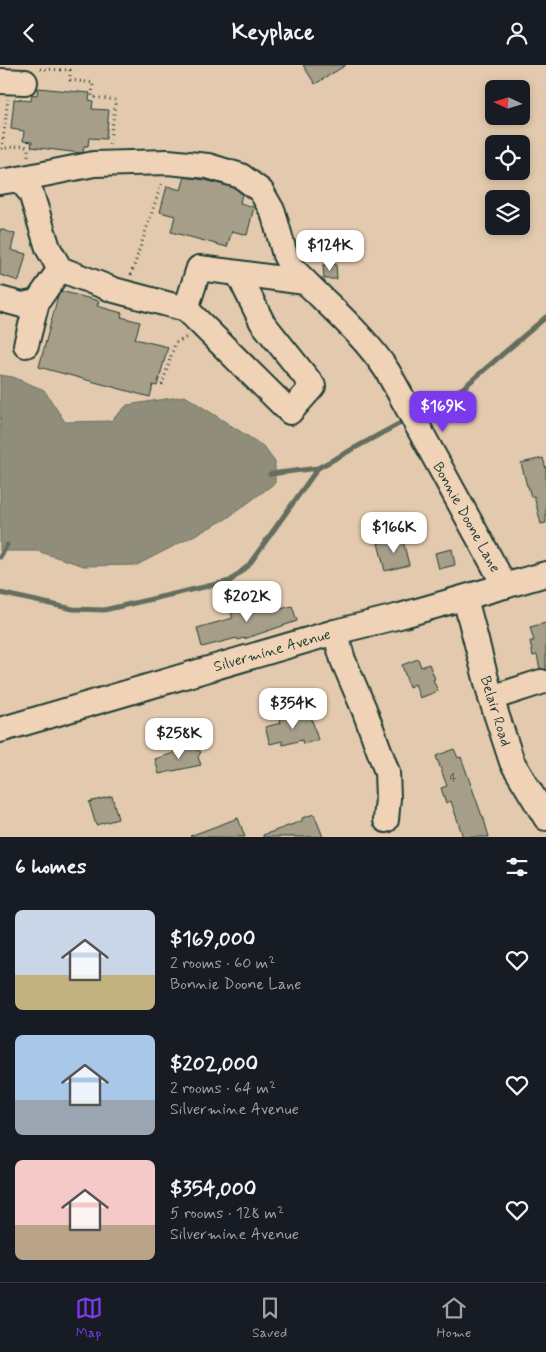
<!DOCTYPE html>
<meta charset="utf-8">
<style>
body{margin:0;font-family:Mynerve,sans-serif;background:#242831;color:#f1f3f6;height:100vh;display:flex;flex-direction:column;font-size:19px;white-space:nowrap}
*{box-sizing:border-box;margin:0}
p{font-size:16px;color:#9ea1a6}
.icon{flex:none;width:28px;height:28px;fill:none;stroke:currentColor;stroke-width:2;stroke-linecap:round;stroke-linejoin:round}
.map{position:relative;height:772px;overflow:hidden}
.drawer{display:flex;flex-direction:column;background:#171b24;flex:1}
.drawer>*{flex:none}
.needle{width:32px;rotate:274deg}
.controls{position:absolute;left:485px;top:15px;display:grid;gap:10px}
.controls a{display:grid;place-items:center;width:45px;height:45px;border-radius:8px;background:#171b24;box-shadow:0 2px 8px #0003;font-size:25px}
.price{position:absolute;translate:-50% -42px;padding:0 11px;border-radius:10px;background:#fff;color:#222;font-size:16px;line-height:32px;filter:drop-shadow(0 1px 2px #0008)}
.price::after{content:'';position:absolute;left:50%;top:30px;width:15px;height:11px;margin-left:-8px;background:inherit;clip-path:polygon(0 0,100% 0,50% 100%)}
.price.selected{background:#7c3aed;color:#fff}
ul{padding:0;list-style:none}
li{display:flex;align-items:center;gap:15px;height:125px;padding:0 15px}
li span{display:grid;place-items:center;flex:none;width:140px;height:100px;border-radius:8px;color:#555}
li>.icon{margin-inline-start:auto}
span .icon{width:60px;height:60px;fill:#fffc;stroke-width:1}
li b{font-size:21px}
h2{display:flex;justify-content:space-between;align-items:center;height:60px;padding:0 15px;font-size:21px}
header{display:flex;justify-content:space-between;align-items:center;height:65px;padding:0 15px;background:#171b24;font-size:22px;font-weight:700}
.tabs{display:flex;justify-content:space-around;align-items:center;height:70px;border-top:1px solid #363941;background:#171b24;font-size:14px;color:#9ea1a6}
.tabs a{display:grid;justify-items:center;gap:2px}
.tabs .selected{color:#7c3aed}
.map>svg:first-child{display:block}
.water{fill:#908e7a;stroke:#636e5e}
.lines{fill:none;stroke-linecap:round;stroke-linejoin:round}
.stream{stroke:#636e5e;stroke-width:5}
.building{fill:#a69e89;stroke:#1f3d34}
.minor-casing{stroke:#1f3d34;stroke-width:28}
.path{stroke:#1f3d34;stroke-width:3;stroke-dasharray:1 4;stroke-linecap:butt}
.minor{stroke:#f0d3b6;stroke-width:24}
.labels{text-anchor:middle;stroke-width:4.5;stroke-linejoin:round;paint-order:stroke}
.number-label{font-size:12px;fill:#415549}
.street-label{font-size:15px;fill:#1f3d34;stroke:#f0d3b6}
</style>
<header><svg class="icon" aria-label="back" viewBox="0 0 24 24"><path d="M15 5l-7 7 7 7"/></svg>Keyplace<svg class="icon" aria-label="person" viewBox="0 0 24 24"><circle cx="12" cy="8" r="4"/><path d="M4 21q1-7 8-7t8 7"/></svg></header>
<div class="map">
<svg width="546" height="772" viewBox="0 0 546 772">
<rect width="100%" height="100%" fill="#e3caae"/>
<filter id="ink" filterUnits="userSpaceOnUse"><feTurbulence type="fractalNoise" baseFrequency=".02" numOctaves="2"/><feDisplacementMap in="SourceGraphic" scale="10" xChannelSelector="R" yChannelSelector="G"/><feConvolveMatrix kernelMatrix="1 2 1 2 8 2 1 2 1" color-interpolation-filters="sRGB"/></filter>
<g filter="url(#ink)">
<path class="water" d="M0 310 13 312 44 325 65 357 111 356 127 340 185 331 263 381 275 397V418L226 454 137 500 84 501 37 486H0Z"/>
<g class="lines">
<g class="stream">
<path d="M418 348 463 323 546 252"/>
<path d="M270 409 318 403"/>
<path d="M0 492 7 480"/>
<path d="M0 528 73 544 104 545 230 516 248 501 318 403 406 355"/>
</g>
</g>
<g class="building">
<path d="M303 0H346L315 19Z"/>
<path d="M38 23 90 28 89 35 93 36 92 44 109 45 106 74 89 73 88 81H84L83 87 81 88 31 82 32 77 23 76 24 66 11 64 14 34 31 36 32 29 37 30Z"/>
<path d="M185 112 205 115 235 123 242 129 240 138 254 142 247 170 232 166 227 182 171 167 175 151 160 147 167 121 181 125Z"/>
<path d="M0 164 15 169 11 185 26 189 19 216 0 210Z"/>
<path d="M336 199 337 214H324L323 200Z"/>
<path d="M61 226 99 236 97 241 122 248 121 252 140 257 135 274 168 282 157 321 153 320 150 332 39 302 58 231Z"/>
<path d="M543 393 546 404V458L541 459 534 431 531 432 528 421H527L521 398Z"/>
<path d="M402 472 409 500 385 506 378 478Z"/>
<path d="M452 484 455 500 439 504 435 488Z"/>
<path d="M257 531 263 533 265 541 275 538 277 545 292 541 297 556 244 574 243 573 238 575 237 573 202 582 197 563 233 553 231 548 250 541 248 533Z"/>
<path d="M546 558V605L540 604 537 590 533 591 530 576H534L530 562Z"/>
<path d="M418 594 421 602 429 599 435 614 433 615 438 626 420 633 415 619 409 622 402 600Z"/>
<path d="M310 648 318 675 303 679 302 675 283 680 282 676 270 679 265 662 281 658 280 654 292 650 293 653Z"/>
<path d="M195 679 197 685 201 687 198 692 201 700 159 709 155 694 174 688 173 685Z"/>
<path d="M454 684 458 693 461 692 482 751H483L489 772H463L451 736 446 738 441 723 447 721 436 691Z"/>
<path d="M112 731 118 754 96 760 89 737Z"/>
<path d="M314 749 323 772H263V770L302 756V753Z"/>
<path d="M238 753 245 772H191L190 771Z"/>
</g>
<g class="lines">
<defs>
<g id="minor">
<path d="M0 16 25 17"/>
<path d="M19 114 94 99 168 97 208 101 241 111 261 126 273 147 285 190 291 202C324 237 362 267 388 307L505 521"/>
<path d="M0 117 19 114 31 128 48 183 60 204 114 225 186 244 290 347 313 321 262 257 238 208 199 203 186 244"/>
<path d="M238 208 305 217"/>
<path d="M0 234 22 240 37 237 60 204"/>
<path d="M26 280 37 237"/>
<path d="M465 533 491 633 512 697 546 753"/>
<path d="M335 567 343 595 364 644 387 707 388 733 386 755"/>
<path d="M491 633 541 617"/>
<path d="M0 665 335 567 400 551 546 509"/>
</g>
</defs>
<use href="#minor" class="minor-casing"/>
<g class="path">
<path d="M40 4 70 5V15L93 18 92 32 116 35 109 81"/>
<path d="M1 84 24 80 28 83V93"/>
<path d="M2 84 8 34"/>
<path d="M131 210 162 117"/>
<path d="M162 320 175 278 187 272"/>
</g>
<use href="#minor" class="minor"/>
</g>
</g>
<g class="labels">
<g class="number-label">
<text x="453" y="716">4</text>
</g>
<g class="street-label">
<text transform="translate(467 452) rotate(61)" y="5">Bonnie Doone Lane</text>
<text transform="translate(272 585) rotate(-16)" y="5">Silvermine Avenue</text>
<text transform="translate(496 646) rotate(73)" y="5">Belair Road</text>
</g>
</g>
</svg>
<div class="controls">
<a><svg class="needle" viewBox="-14 -14 28 28"><path d="M0-13l5 13h-10z" fill="#e53935"/><path d="M0 13l5-13h-10z" fill="#9ea1a6"/></svg></a>
<a><svg class="icon" aria-label="locate" viewBox="0 0 24 24"><circle cx="12" cy="12" r="6"/><path d="M12 2v4M12 18v4M2 12h4M18 12h4"/></svg></a>
<a><svg class="icon" aria-label="layers" viewBox="0 0 24 24"><path d="M12 4l9 5-9 5-9-5zM3 14l9 5 9-5"/></svg></a>
</div>
<b class="price" style="left:330px;top:207px">$124K</b>
<b class="price selected" style="left:443px;top:368px">$169K</b>
<b class="price" style="left:394px;top:489px">$166K</b>
<b class="price" style="left:247px;top:558px">$202K</b>
<b class="price" style="left:293px;top:665px">$354K</b>
<b class="price" style="left:179px;top:695px">$258K</b>
</div>
<section class="drawer">
<h2>6 homes<svg class="icon" aria-label="filters" viewBox="0 0 24 24"><path d="M4 7h16M4 17h16"/><circle cx="9" cy="7" r="2"/><circle cx="15" cy="17" r="2"/></svg></h2>
<ul>
<li><span style="background:linear-gradient(#c9d6e8 65%,#c2b280 0)"><svg class="icon" aria-label="home" viewBox="0 0 24 24"><path d="M3 11l9-7 9 7M6 9v11h12V9"/></svg></span><div><b>$169,000</b><p>2 rooms · 60 m²</p><p>Bonnie Doone Lane</p></div><svg class="icon" aria-label="heart" viewBox="0 0 24 24"><path d="M12 20l-8-8c-3-5 5-10 8-4 3-6 11-1 8 4z"/></svg></li>
<li><span style="background:linear-gradient(#a9c7e8 65%,#9aa5b1 0)"><svg class="icon" aria-label="home" viewBox="0 0 24 24"><path d="M3 11l9-7 9 7M6 9v11h12V9"/></svg></span><div><b>$202,000</b><p>2 rooms · 64 m²</p><p>Silvermine Avenue</p></div><svg class="icon" aria-label="heart" viewBox="0 0 24 24"><path d="M12 20l-8-8c-3-5 5-10 8-4 3-6 11-1 8 4z"/></svg></li>
<li><span style="background:linear-gradient(#f6c9c9 65%,#b9a48a 0)"><svg class="icon" aria-label="home" viewBox="0 0 24 24"><path d="M3 11l9-7 9 7M6 9v11h12V9"/></svg></span><div><b>$354,000</b><p>5 rooms · 128 m²</p><p>Silvermine Avenue</p></div><svg class="icon" aria-label="heart" viewBox="0 0 24 24"><path d="M12 20l-8-8c-3-5 5-10 8-4 3-6 11-1 8 4z"/></svg></li>
</ul>
</section>
<nav class="tabs">
<a class="selected"><svg class="icon" aria-label="map" viewBox="0 0 24 24"><path d="M3 6l6-2 6 2 6-2v14l-6 2-6-2-6 2zM9 4v14M15 6v14"/></svg>Map</a>
<a><svg class="icon" aria-label="saved" viewBox="0 0 24 24"><path d="M7 4h10v16l-5-4-5 4z"/></svg>Saved</a>
<a><svg class="icon" aria-label="home" viewBox="0 0 24 24"><path d="M3 11l9-7 9 7M6 9v11h12V9"/></svg>Home</a>
</nav>
